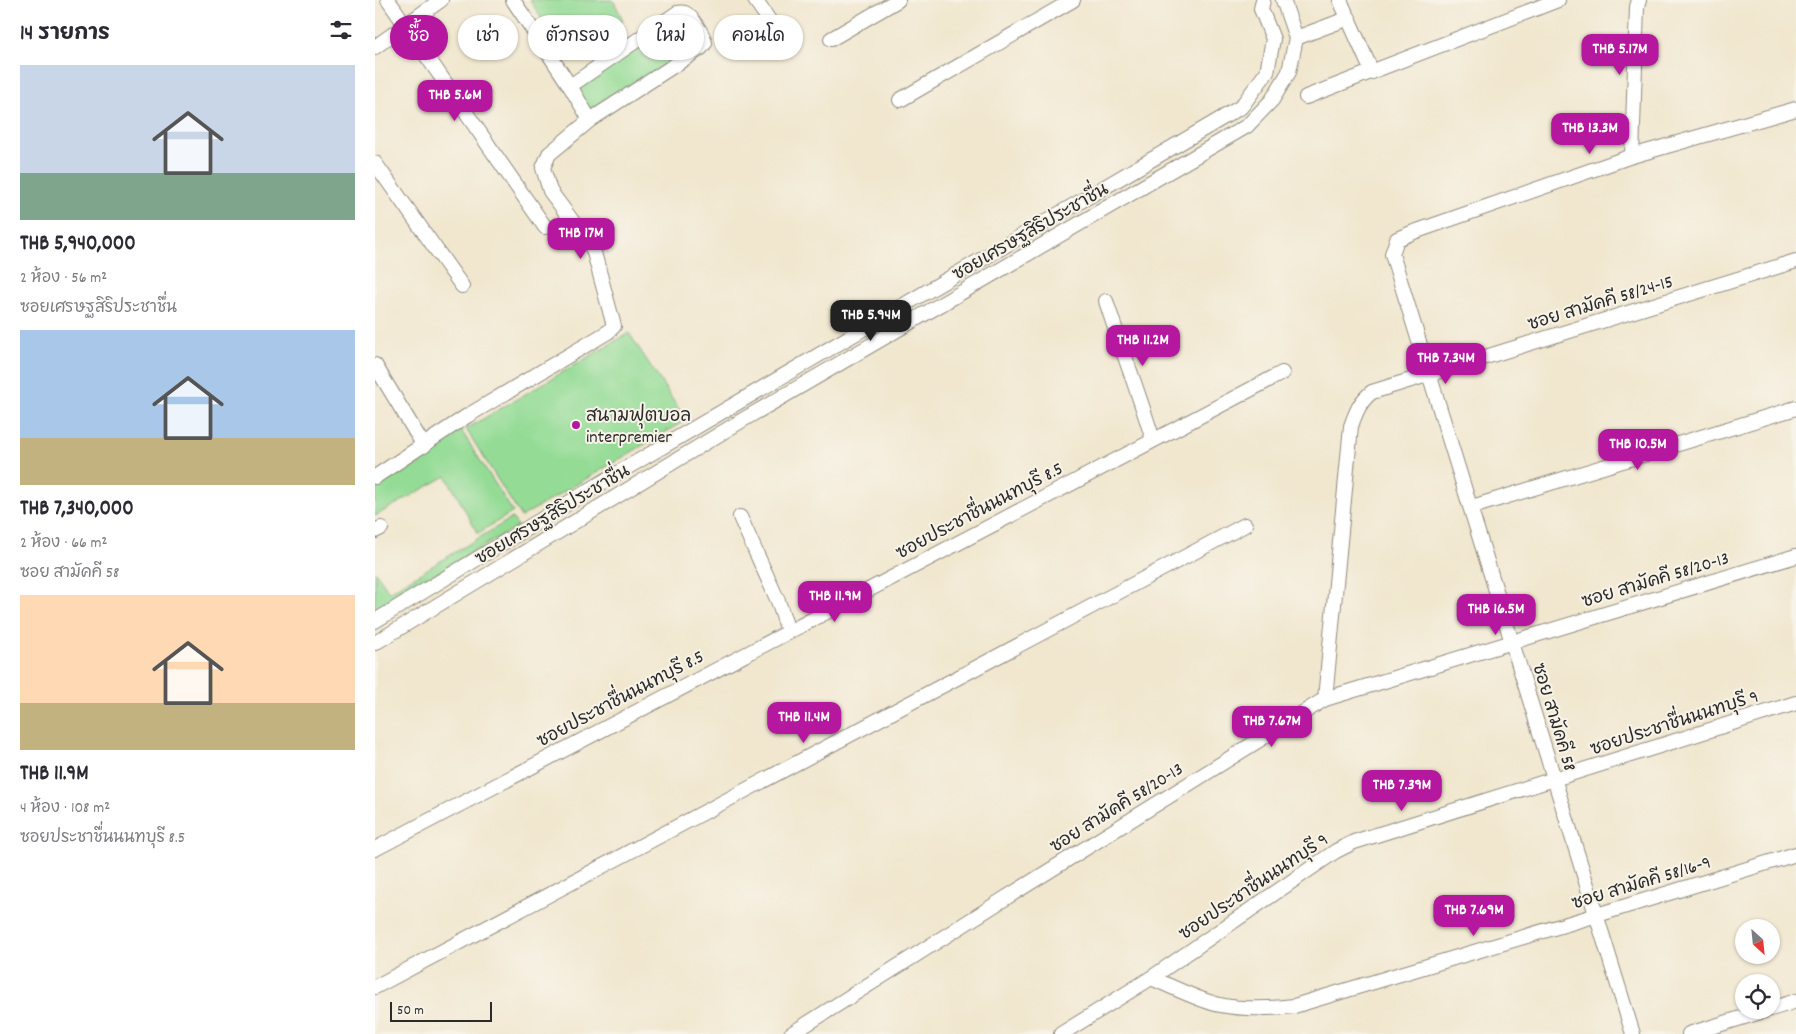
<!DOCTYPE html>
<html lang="th">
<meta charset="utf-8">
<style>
body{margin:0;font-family:Dekko,"Playpen Sans Thai",sans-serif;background:#f2f2f3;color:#2b2b33;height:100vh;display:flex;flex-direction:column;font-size:19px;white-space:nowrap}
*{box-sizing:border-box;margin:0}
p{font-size:16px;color:#7c7c81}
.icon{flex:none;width:28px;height:28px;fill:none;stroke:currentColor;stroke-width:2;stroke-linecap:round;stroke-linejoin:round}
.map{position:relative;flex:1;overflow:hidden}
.sheet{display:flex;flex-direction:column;background:#fff;width:375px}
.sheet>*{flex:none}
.hud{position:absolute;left:15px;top:15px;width:475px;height:45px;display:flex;gap:10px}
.needle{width:32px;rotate:153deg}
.controls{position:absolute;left:1360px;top:919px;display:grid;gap:10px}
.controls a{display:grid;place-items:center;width:45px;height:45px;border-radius:50%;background:#fff;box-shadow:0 1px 4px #0004;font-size:25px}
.scale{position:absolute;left:15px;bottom:12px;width:102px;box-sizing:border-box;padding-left:5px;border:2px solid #2b2b2b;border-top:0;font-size:14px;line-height:18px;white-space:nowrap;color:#2b2b2b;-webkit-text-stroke:4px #f7f3e8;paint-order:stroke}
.price{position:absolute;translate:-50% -42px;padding:0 11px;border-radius:10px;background:#b5179e;color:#fff;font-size:16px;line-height:32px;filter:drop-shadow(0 1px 2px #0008)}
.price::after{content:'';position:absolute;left:50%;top:30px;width:15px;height:11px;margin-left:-8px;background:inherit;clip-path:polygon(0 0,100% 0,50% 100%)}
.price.active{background:#222;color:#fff}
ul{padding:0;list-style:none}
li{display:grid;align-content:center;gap:10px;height:265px;padding:0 20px}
li span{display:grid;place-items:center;height:155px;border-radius:0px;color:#555}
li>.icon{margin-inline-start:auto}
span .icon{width:90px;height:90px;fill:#fffc;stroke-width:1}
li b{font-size:21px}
h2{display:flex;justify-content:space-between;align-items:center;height:60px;padding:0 20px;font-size:21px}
.tag{padding:0 18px;border-radius:22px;background:#fff;box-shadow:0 1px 4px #0004;font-size:18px;line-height:45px}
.tag.active{background:#b5179e;color:#fff}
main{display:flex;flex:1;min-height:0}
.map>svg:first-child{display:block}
.green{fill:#94dc96;stroke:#608460}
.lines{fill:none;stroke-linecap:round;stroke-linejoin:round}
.street-casing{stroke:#8e897d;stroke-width:16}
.street{stroke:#fff;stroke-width:14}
.poi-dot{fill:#b5179e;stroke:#f7f3e8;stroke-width:2}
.labels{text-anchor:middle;stroke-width:4;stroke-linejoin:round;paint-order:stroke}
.street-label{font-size:18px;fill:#2b2b2b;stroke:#f7f3e8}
.poi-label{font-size:18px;fill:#2b2b2b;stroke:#f7f3e8;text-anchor:start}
</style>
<main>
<section class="sheet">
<h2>14 รายการ<svg class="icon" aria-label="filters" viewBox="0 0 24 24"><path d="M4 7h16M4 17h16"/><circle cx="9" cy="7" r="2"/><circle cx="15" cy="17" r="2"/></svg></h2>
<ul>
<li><span style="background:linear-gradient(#c9d6e8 70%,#7fa58c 0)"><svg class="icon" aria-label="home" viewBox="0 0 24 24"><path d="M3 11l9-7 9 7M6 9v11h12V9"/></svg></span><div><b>THB 5,940,000</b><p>2 ห้อง · 56 m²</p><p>ซอยเศรษฐสิริประชาชื่น</p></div></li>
<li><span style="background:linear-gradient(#a9c7e8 70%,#c2b280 0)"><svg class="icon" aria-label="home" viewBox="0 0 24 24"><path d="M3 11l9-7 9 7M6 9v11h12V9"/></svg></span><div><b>THB 7,340,000</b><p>2 ห้อง · 66 m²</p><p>ซอย สามัคคี 58</p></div></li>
<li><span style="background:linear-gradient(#ffd9b3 70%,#c2b280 0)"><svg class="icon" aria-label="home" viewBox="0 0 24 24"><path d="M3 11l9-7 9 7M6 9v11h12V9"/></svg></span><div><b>THB 11.9M</b><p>4 ห้อง · 108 m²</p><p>ซอยประชาชื่นนนทบุรี 8.5</p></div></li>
</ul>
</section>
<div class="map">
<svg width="1421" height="1034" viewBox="0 0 1421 1034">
<rect width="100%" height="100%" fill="#f7f3e8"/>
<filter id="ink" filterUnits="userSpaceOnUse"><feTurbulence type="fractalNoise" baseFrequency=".02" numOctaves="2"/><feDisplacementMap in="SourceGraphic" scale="10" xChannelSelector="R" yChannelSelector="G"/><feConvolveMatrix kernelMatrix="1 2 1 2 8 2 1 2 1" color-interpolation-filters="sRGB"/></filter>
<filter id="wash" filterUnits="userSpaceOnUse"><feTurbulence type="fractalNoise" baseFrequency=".0096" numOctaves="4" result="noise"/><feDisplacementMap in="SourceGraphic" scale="20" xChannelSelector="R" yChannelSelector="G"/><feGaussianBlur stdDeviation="1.12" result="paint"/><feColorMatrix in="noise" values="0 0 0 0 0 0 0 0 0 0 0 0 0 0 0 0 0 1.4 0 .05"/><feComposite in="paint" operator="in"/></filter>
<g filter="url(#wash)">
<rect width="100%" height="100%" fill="#f1e7cf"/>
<g class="green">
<path d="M155 0H238L248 20 193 61Z"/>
<path d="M307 8 331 42 216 118 194 84Z"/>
<path d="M254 333 311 420 146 517 91 429Z"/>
<path d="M84 427 138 512 103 533 71 476 0 516V489L62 452 58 440Z"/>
<path d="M137 518 143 526 0 610V571L14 592Z"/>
</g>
</g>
<g filter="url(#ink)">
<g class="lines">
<defs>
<g id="street">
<path d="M13 0 170 227"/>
<path d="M138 0 195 86"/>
<path d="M380 0 394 20"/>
<path d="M965 0 997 72"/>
<path d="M921 38 974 18"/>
<path d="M456 39 523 0"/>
<path d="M0 47 66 0"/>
<path d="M931 97 1183 0"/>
<path d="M525 100 698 0"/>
<path d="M1257 156 1262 7 1264 0"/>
<path d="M0 163 87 286"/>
<path d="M731 301C746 348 764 393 778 440"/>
<path d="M0 365 49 446"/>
<path d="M0 477 92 416 233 332 239 326 218 249 175 191 168 168 174 154 215 120 326 48 330 43C329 36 317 16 310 13 306 12 305 13 302 13L195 86 215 120"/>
<path d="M1097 507 1421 408"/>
<path d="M365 517 403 601 413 631"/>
<path d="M0 531 6 528"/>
<path d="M0 621 236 477 866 107 892 72 898 39 886 9 888 0"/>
<path d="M0 643 371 418 872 126 897 100 914 72 921 38 908 0"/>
<path d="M950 699 976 426C981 412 985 401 997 392L1421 261"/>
<path d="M0 849 907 373"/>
<path d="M776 978C796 986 825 1001 845 1005 870 1010 894 1009 919 1006L1222 915 1421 854"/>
<path d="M0 987 870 525"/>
<path d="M1396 1009 1421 1001"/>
<path d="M416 1034 629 899 950 699 1421 556"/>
<path d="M686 1034 776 978 961 851 979 842 1421 703"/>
<path d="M1258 1034 1017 254 1022 239 1039 232 1257 156 1421 109"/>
<path d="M1314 1034 1392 1010"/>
</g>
</defs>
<use href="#street" class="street-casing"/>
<use href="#street" class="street"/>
</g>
</g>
<circle class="poi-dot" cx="201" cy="425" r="5"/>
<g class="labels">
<g class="street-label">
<text transform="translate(655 231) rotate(-30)" y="6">ซอยเศรษฐสิริประชาชื่น</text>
<text transform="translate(1225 302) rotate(-17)" y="6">ซอย สามัคคี 58/24-15</text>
<text transform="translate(604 510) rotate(-28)" y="6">ซอยประชาชื่นนนทบุรี 8.5</text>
<text transform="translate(177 514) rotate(-31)" y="6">ซอยเศรษฐสิริประชาชื่น</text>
<text transform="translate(1280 579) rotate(-17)" y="6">ซอย สามัคคี 58/20-13</text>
<text transform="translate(245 698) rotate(-28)" y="6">ซอยประชาชื่นนนทบุรี 8.5</text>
<text transform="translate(1180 717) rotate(73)" y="6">ซอย สามัคคี 58</text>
<text transform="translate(1299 722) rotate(-18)" y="6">ซอยประชาชื่นนนทบุรี 9</text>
<text transform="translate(741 807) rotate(-32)" y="6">ซอย สามัคคี 58/20-13</text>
<text transform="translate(1266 882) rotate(-17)" y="6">ซอย สามัคคี 58/16-9</text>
<text transform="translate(878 886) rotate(-34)" y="6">ซอยประชาชื่นนนทบุรี 9</text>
</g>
<g class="poi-label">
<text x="211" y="421">สนามฟุตบอล<tspan x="211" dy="21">interpremier</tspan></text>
</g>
</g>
</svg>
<div class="controls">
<a><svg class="needle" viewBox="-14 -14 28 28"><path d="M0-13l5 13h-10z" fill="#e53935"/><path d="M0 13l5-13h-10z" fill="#7c7c81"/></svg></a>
<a><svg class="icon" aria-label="locate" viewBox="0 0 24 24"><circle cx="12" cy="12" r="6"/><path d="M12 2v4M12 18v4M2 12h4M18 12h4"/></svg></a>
</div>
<div class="scale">50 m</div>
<b class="price" style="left:1245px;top:76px">THB 5.17M</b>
<b class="price" style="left:80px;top:122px">THB 5.6M</b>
<b class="price" style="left:1215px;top:155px">THB 13.3M</b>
<b class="price" style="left:206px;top:260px">THB 17M</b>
<b class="price active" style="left:496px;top:342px">THB 5.94M</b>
<b class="price" style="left:768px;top:367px">THB 11.2M</b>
<b class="price" style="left:1071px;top:385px">THB 7.34M</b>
<b class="price" style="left:1263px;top:471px">THB 10.5M</b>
<b class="price" style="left:460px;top:623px">THB 11.9M</b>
<b class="price" style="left:1121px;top:636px">THB 16.5M</b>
<b class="price" style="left:429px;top:744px">THB 11.4M</b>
<b class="price" style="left:897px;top:748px">THB 7.67M</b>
<b class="price" style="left:1027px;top:812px">THB 7.39M</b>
<b class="price" style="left:1099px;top:937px">THB 7.69M</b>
<div class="hud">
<a class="tag active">ซื้อ</a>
<a class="tag">เช่า</a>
<a class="tag">ตัวกรอง</a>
<a class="tag">ใหม่</a>
<a class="tag">คอนโด</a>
</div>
</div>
</main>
